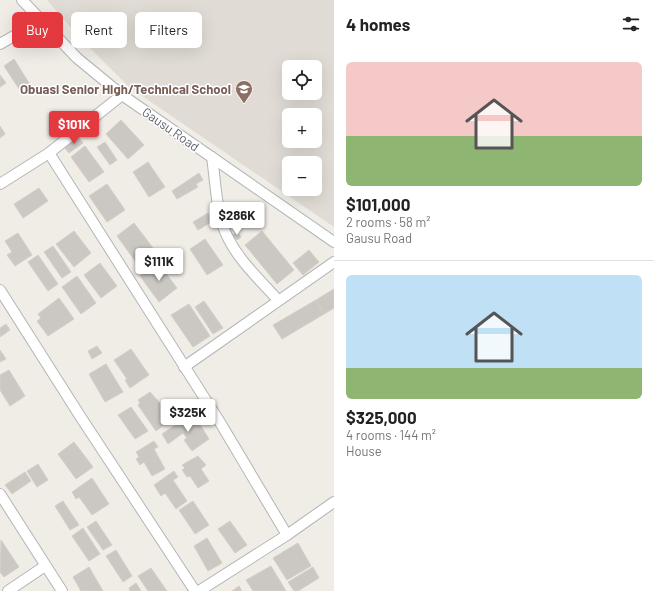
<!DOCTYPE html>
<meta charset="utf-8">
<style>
body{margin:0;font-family:Barlow,sans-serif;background:#f6f6f6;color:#222;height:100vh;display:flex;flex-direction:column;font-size:15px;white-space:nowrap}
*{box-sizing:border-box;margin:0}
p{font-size:13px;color:#767676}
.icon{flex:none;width:22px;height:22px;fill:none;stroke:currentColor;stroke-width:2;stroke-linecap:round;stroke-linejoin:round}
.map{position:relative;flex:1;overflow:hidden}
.panel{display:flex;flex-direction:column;background:#fff;width:320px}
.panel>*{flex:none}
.guide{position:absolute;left:12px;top:12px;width:262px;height:36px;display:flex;gap:8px}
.fabs{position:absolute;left:282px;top:60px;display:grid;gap:8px}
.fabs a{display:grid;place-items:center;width:40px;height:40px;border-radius:6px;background:#fff;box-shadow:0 4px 16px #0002;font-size:20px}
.price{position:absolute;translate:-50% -34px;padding:0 9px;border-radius:4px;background:#fff;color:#222;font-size:13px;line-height:26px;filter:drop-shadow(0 1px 2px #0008)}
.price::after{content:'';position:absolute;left:50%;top:24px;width:12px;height:9px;margin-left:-6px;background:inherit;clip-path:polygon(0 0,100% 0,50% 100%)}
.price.active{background:#e4393f;color:#fff}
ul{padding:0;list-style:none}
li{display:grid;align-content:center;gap:8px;height:212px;padding:0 12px}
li+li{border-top:1px solid #e0e0e0}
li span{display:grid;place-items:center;height:124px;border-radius:6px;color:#555}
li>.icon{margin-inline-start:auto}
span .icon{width:72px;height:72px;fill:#fffc;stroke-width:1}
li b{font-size:17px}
h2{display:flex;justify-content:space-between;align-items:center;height:48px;padding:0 12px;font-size:17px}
.tag{padding:0 14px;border-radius:6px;background:#fff;box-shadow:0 4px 16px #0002;font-size:14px;line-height:36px}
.tag.active{background:#e4393f;color:#fff}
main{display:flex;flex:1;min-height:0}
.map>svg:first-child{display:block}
.education{fill:#e0dcd5;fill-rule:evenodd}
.building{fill:#cbc8c3;stroke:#d5cec5}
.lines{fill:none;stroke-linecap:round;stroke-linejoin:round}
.minor-casing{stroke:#b2b5b9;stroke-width:12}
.minor{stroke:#fff;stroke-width:10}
.labels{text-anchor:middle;stroke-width:3;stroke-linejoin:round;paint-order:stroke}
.education-label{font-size:13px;font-weight:bold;fill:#785e54;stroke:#fff;text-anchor:end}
.street-label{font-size:13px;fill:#5e6367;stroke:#fff}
</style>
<main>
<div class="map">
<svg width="334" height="591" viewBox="0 0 334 591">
<rect width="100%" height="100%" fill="#f0ede7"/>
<path class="education" d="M47 0H334V227L129 87 78 36ZM289 67H315V93H289ZM289 115H315V141H289ZM289 163H315V189H289Z"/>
<g class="building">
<path d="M14 59 31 86 21 92 4 66Z"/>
<path d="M0 75 6 83 0 87Z"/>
<path d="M121 120 144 145 128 159 106 134Z"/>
<path d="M0 126 5 134 0 138Z"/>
<path d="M78 137 83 143 69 153 64 147Z"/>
<path d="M105 142 117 160 110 165 97 147Z"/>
<path d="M85 146 104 172 89 182 71 157Z"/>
<path d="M148 162 165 187 149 197 133 172Z"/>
<path d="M199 173 203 180 196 184 198 187 177 199 172 191Z"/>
<path d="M107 184 125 210 107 222 89 196Z"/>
<path d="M39 188 48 201 23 218 14 204Z"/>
<path d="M208 213 213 221 198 230 193 222Z"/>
<path d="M134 223 156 252 138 265 117 236Z"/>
<path d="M74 231 91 253 74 267 56 244Z"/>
<path d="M262 231 294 270 277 284 245 245Z"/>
<path d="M237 232 241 237 237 240 233 235Z"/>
<path d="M18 233 32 255 15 266 7 255 12 252 5 241Z"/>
<path d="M205 239 223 265 207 275 190 249Z"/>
<path d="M53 246 71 272 62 278 44 252Z"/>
<path d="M309 250 319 262 303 275 293 263Z"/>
<path d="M38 255 58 284 48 291 28 262Z"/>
<path d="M100 263 117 286 101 298 84 275Z"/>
<path d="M158 263 177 288 159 302 140 276Z"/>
<path d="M77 276 96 303 81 314 62 287Z"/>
<path d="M334 289V308L324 314 316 300Z"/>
<path d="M59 298 74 319 48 336 37 321 41 318 38 314Z"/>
<path d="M316 300 324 314 282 339 273 325Z"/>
<path d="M204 301 223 328 213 334 195 307Z"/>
<path d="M189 304 210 336 193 347 171 315Z"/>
<path d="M6 324 10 330 0 337V328Z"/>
<path d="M97 346 102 353 92 359 88 351Z"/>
<path d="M131 349 149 375 130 388 125 380 127 379 114 360Z"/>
<path d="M0 350 6 359 0 362Z"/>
<path d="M106 364 123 392 105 402 89 374Z"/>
<path d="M9 370 25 396 10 406 0 390V375Z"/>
<path d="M150 392 160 403 163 402 173 418 156 431 138 405 140 403 138 400Z"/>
<path d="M131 407 148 431 135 439 118 415Z"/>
<path d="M190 415 194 420 196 418 209 439 192 451 184 440 187 438 183 433 168 444 162 434Z"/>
<path d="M154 441 158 447 154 449 165 469 152 476 144 462 140 465 136 459 139 457 136 452Z"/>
<path d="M74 442 93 467 76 479 58 454Z"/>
<path d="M198 456 206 465 201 469 209 481 198 488 190 476 187 477 182 470 185 468 182 465Z"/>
<path d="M38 464 48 480 37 487 27 471Z"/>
<path d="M174 471 178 477 173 480 187 501 176 509 165 493 161 496 154 485Z"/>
<path d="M25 472 31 481 12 494 5 485Z"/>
<path d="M92 478 109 504 92 515 79 497 76 499 72 492Z"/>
<path d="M63 501 79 525 70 530 55 506Z"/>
<path d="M193 501 209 525 195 534 179 510Z"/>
<path d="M96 521 112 545 103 550 87 527Z"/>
<path d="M230 521 247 545 235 553 218 529Z"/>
<path d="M83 528 100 554 89 561 72 536Z"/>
<path d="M207 538 222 563 208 571 194 546Z"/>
<path d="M1 540 19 567 4 577 0 572Z"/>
<path d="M298 543 311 566 287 580 273 558Z"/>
<path d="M116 550 132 576 123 582 106 556Z"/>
<path d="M271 566 286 591H253L246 580Z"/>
<path d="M89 567 103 591H81L73 577Z"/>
<path d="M313 567 319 578 298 591H294L288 582Z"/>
<path d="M151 568 167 591H148L138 576Z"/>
<path d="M136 583 141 591H130L129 588Z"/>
<path d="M239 586 242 591H232Z"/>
</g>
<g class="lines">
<defs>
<g id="minor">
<path d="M22 0 77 58 122 95 334 242"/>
<path d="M0 44 40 21"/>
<path d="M49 153 221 424 287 535 199 591"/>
<path d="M212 157C216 184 216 215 228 238 240 262 261 281 278 300"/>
<path d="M0 184 49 153 122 95"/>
<path d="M0 290 80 416 195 591"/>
<path d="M184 367 334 262"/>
<path d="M0 494 62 591"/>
<path d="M287 535 334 502"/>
<path d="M8 591 45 566"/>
</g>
</defs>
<use href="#minor" class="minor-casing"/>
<use href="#minor" class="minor"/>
</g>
<defs>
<symbol id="school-pin" viewBox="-11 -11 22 30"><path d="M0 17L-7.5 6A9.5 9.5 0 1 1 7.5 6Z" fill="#8d6e63" stroke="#fff"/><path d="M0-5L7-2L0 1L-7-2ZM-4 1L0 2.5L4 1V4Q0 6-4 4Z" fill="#fff"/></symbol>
</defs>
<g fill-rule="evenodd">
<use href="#school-pin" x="234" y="79" width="20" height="27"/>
</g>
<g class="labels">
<g class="education-label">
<text x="231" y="94">Obuasi Senior High/Technical School</text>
</g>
<g class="street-label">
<text transform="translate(171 129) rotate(35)" y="5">Gausu Road</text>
</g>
</g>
</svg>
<div class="fabs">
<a><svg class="icon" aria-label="locate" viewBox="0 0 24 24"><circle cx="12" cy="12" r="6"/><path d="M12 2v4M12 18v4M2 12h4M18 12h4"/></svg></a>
<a>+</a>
<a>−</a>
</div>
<b class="price active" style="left:74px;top:145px">$101K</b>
<b class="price" style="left:237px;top:236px">$286K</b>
<b class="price" style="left:159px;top:282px">$111K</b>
<b class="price" style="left:188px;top:433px">$325K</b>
<div class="guide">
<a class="tag active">Buy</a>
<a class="tag">Rent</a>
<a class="tag">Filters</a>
</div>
</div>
<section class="panel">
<h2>4 homes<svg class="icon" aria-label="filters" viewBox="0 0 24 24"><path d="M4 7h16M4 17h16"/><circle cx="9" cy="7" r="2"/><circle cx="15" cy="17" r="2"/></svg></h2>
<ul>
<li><span style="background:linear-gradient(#f6c9c9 60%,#8fb573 0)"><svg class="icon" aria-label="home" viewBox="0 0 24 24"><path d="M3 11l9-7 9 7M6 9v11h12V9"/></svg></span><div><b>$101,000</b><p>2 rooms · 58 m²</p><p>Gausu Road</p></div></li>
<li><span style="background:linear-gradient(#bfe0f5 75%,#8fb573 0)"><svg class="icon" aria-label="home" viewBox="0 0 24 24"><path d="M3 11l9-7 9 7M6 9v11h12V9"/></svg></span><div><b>$325,000</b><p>4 rooms · 144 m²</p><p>House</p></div></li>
</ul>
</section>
</main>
